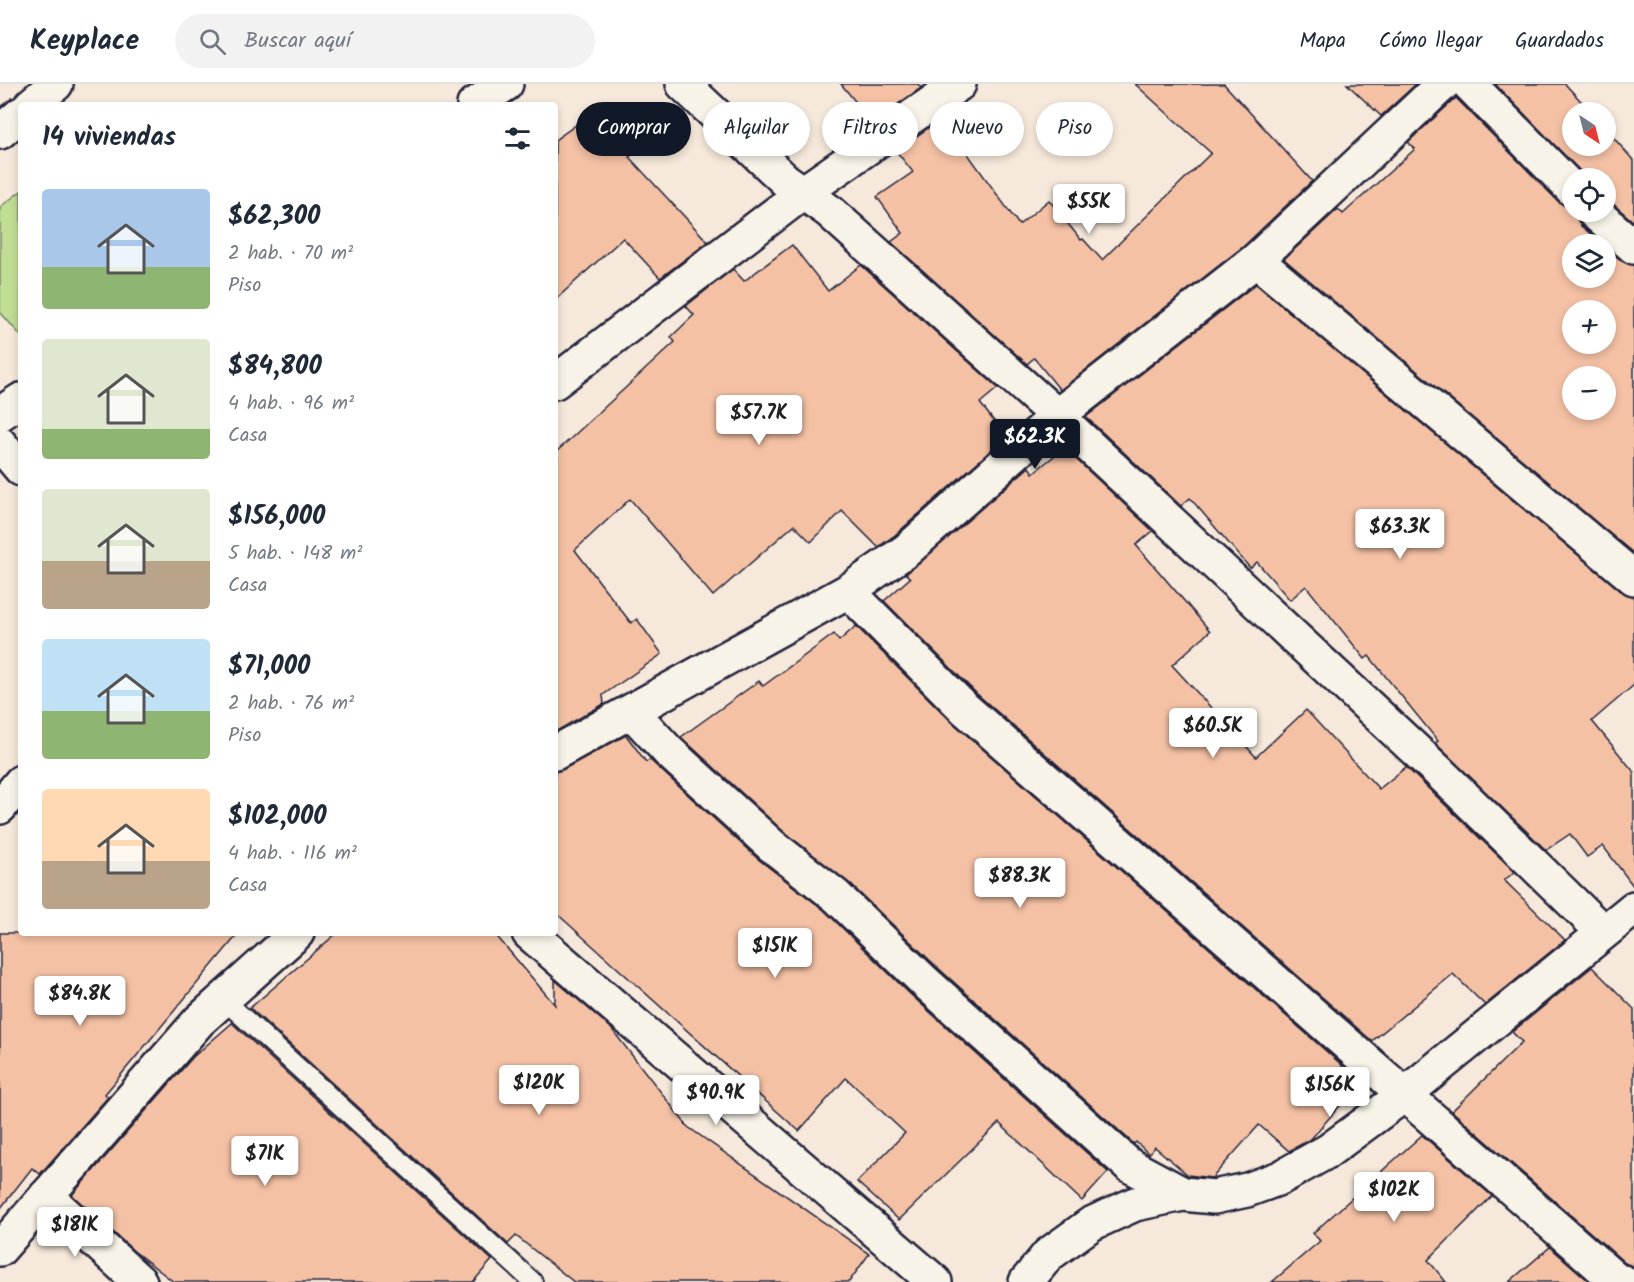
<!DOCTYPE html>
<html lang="es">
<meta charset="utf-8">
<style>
body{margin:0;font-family:Kalam,sans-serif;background:#f2f2f3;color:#1f2937;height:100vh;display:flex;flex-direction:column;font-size:22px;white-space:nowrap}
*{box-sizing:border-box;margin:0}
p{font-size:20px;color:#747a83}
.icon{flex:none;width:33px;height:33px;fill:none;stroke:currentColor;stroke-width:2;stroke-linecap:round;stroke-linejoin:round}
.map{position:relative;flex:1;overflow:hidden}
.details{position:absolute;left:18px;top:18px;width:540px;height:834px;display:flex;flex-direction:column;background:#fff;border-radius:6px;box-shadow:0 3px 9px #0003}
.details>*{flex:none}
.hud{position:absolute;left:576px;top:18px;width:570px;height:54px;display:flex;gap:12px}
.needle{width:39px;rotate:145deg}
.fabs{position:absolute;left:1562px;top:18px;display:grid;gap:12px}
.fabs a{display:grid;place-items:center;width:54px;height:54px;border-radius:50%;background:#fff;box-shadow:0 3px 9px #0003;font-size:30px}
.price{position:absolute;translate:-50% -51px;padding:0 14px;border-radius:6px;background:#fff;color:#222;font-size:20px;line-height:39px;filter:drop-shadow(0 2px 3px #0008)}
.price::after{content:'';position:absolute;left:50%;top:36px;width:18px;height:14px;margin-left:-9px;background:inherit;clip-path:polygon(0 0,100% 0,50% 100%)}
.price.on{background:#111827;color:#fff}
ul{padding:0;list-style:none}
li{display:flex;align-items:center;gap:18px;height:150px;padding:0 24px}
li span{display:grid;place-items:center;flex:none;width:168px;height:120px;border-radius:6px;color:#555}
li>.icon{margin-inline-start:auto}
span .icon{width:72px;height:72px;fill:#fffc;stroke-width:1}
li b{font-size:26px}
h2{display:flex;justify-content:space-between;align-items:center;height:72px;padding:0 24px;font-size:26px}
.tag{padding:0 21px;border-radius:27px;background:#fff;box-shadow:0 3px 9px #0003;font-size:21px;line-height:54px}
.tag.on{background:#111827;color:#fff}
header{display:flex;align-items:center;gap:36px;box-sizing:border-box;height:84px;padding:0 30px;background:#fff;border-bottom:2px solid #e0e1e3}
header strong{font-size:28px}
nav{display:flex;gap:33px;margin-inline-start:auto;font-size:21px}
.search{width:420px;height:54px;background:#f2f2f3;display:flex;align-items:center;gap:15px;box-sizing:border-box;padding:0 21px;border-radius:33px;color:#747a83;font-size:22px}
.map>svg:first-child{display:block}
.green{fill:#c0dd94;stroke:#718068;stroke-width:1.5}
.building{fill:#f4c1a5;stroke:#22223b;stroke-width:1.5;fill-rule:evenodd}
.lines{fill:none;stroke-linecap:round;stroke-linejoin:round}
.service-casing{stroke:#22223b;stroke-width:22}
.minor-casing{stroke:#22223b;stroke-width:38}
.service{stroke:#f7f3e8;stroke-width:18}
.minor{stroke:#f7f3e8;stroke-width:33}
</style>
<header>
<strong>Keyplace</strong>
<div class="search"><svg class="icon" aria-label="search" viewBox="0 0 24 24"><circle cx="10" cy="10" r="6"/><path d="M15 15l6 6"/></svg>Buscar aquí</div>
<nav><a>Mapa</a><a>Cómo llegar</a><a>Guardados</a></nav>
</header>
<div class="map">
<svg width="1634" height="1198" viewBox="0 0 1634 1198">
<rect width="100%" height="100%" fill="#f6e9db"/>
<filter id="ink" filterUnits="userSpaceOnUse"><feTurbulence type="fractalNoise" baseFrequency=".0167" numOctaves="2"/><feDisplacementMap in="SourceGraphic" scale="12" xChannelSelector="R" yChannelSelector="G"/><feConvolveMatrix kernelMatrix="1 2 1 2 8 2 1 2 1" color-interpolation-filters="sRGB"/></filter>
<g filter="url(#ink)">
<path class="green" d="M21 107V252L0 228V123Z"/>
<g class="building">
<path d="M841 0H918L921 4 872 38Z"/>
<path d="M1135 0H1224L1312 97 1244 162 1060 306 1034 274 1027 280 891 158 903 149 877 113 913 88 896 67 942 34 1019 141 1049 116 1081 156 1083 155 1102 176 1211 69Z"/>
<path d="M1347 0H1416L1381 32Z"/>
<path d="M1495 0H1565L1591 28H1572V62H1605V44L1634 77V138L1605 113V94H1587Z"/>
<path d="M1456 14 1559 118 1572 123 1581 142 1603 160H1572V194H1605V163L1622 177 1634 181V470L1284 175 1338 125 1343 130 1415 65 1408 58ZM1572 226H1605V260H1572ZM1572 292H1605V326H1572Z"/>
<path d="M601 23 635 69 629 73 708 158 660 194 623 154 555 216V56Z"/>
<path d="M792 161 828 207 861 181 998 304 980 319 1006 353 895 451 878 463 842 427 811 458 794 441 713 512 630 415 575 466 631 539 637 535 662 570 603 611 604 620 555 648V369L675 258 671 253 694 231 686 222 733 185 744 197Z"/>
<path d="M1256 200 1622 508 1634 512V601L1592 637 1634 688V803L1603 762 1587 773 1570 750 1546 766 1435 659 1438 657 1369 572 1365 575 1306 502 1290 516 1257 478 1250 484 1190 414 1181 422 1086 333Z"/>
<path d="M1064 364 1153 447 1136 461 1210 547 1172 581 1256 673 1306 626 1379 705 1406 683 1515 788 1504 796 1565 856 1485 921 1453 890 1372 957 977 610 884 517 910 494 906 490 1029 383 1033 389Z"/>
<path d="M856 542 952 638 1343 982 1337 987 1356 1003 1311 1055 1289 1067 1259 1041 1212 1094 1188 1091 1155 1063 1149 1070 1136 1058 1134 1060 937 883 849 799 783 747 681 653 759 597 763 602 834 550 839 557Z"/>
<path d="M626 651 646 678 650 676 758 775 824 826 911 911 1108 1088 1082 1117 999 1039 899 1136 857 1098 905 1049 846 994 799 1047 555 828V688L564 685Z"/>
<path d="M0 849H239L105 1010 108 1013 40 1090 32 1084 0 1125Z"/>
<path d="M337 849H494L555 921V896L610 943 688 1043 869 1170 849 1198H574L516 1152 508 1160 250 924Z"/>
<path d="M1592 883 1634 925V1183L1625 1179 1452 1027 1522 958 1512 948Z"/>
<path d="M232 939 492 1176 473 1198H174L135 1168 72 1111 193 973Z"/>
<path d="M1422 1051 1492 1112 1428 1176 1446 1198H1272L1320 1157 1313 1149Z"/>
<path d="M1550 1163 1590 1198H1509Z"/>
</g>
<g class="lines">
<defs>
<path id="service" d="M223 915 533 1198"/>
<g id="minor">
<path d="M683 0 785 96 829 127 1057 332 1438 687 1603 848"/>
<path d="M1469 0 1572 105"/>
<path d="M31 21 56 0"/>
<path d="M474 21 506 0"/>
<path d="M0 48 21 30"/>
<path d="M1594 128 1634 163"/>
<path d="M1256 176 1634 494"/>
<path d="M555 298 804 108 959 0"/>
<path d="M0 330 21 316"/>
<path d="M0 360 21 385"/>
<path d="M848 507 964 624 1617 1197 1623 1198"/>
<path d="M632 628 668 667 771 761 836 812 924 897 1129 1081 1183 1110"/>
<path d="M555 669 848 507 907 466 1057 332 1256 176 1443 0"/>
<path d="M0 723 21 698"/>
<path d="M529 849 935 1198"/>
<path d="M46 1112 140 1198"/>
<path d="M0 1165 199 937 297 849"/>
<path d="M1026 1198 1048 1171 1091 1140 1135 1120 1183 1110 1214 1113 1247 1106 1280 1094 1328 1067 1404 1011 1634 824"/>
</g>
</defs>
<use href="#service" class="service-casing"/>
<use href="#minor" class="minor-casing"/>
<use href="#service" class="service"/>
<use href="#minor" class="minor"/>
</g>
</g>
</svg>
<div class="fabs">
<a><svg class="needle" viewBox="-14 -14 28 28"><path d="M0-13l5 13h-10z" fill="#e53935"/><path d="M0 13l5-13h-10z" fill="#747a83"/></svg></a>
<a><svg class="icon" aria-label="locate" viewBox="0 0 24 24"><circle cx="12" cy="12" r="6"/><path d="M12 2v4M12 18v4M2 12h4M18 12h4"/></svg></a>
<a><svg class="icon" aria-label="layers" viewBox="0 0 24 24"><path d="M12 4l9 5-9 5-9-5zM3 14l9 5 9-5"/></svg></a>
<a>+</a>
<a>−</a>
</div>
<b class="price" style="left:1089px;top:151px">$55K</b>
<b class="price" style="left:759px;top:362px">$57.7K</b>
<b class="price on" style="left:1035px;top:386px">$62.3K</b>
<b class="price" style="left:1400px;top:476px">$63.3K</b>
<b class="price" style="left:1213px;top:675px">$60.5K</b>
<b class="price" style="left:1020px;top:825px">$88.3K</b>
<b class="price" style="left:775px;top:895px">$151K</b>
<b class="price" style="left:80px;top:943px">$84.8K</b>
<b class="price" style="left:539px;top:1032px">$120K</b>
<b class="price" style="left:1330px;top:1034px">$156K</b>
<b class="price" style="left:716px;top:1042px">$90.9K</b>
<b class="price" style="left:265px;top:1103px">$71K</b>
<b class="price" style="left:1394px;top:1139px">$102K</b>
<b class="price" style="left:75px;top:1174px">$181K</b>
<div class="hud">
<a class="tag on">Comprar</a>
<a class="tag">Alquilar</a>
<a class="tag">Filtros</a>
<a class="tag">Nuevo</a>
<a class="tag">Piso</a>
</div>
<section class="details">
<h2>14 viviendas<svg class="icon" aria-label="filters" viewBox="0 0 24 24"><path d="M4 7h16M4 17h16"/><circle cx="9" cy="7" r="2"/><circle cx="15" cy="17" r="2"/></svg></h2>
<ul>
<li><span style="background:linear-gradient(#a9c7e8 65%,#8fb573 0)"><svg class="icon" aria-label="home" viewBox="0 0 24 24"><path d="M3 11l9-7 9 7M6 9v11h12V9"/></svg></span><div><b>$62,300</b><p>2 hab. · 70 m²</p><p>Piso</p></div></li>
<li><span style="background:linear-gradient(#dfe7d0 75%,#8fb573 0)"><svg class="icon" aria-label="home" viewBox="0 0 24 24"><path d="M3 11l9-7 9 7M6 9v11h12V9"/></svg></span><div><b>$84,800</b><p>4 hab. · 96 m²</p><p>Casa</p></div></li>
<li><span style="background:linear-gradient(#dfe7d0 60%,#b9a48a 0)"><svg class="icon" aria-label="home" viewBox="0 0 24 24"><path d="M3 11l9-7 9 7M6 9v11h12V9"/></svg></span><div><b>$156,000</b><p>5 hab. · 148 m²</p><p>Casa</p></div></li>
<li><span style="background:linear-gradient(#bfe0f5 60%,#8fb573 0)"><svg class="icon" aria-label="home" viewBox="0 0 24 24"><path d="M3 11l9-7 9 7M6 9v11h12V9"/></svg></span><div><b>$71,000</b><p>2 hab. · 76 m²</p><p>Piso</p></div></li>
<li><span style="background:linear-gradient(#ffd9b3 60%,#b9a48a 0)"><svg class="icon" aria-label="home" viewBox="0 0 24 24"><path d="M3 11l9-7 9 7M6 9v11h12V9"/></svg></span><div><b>$102,000</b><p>4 hab. · 116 m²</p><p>Casa</p></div></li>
</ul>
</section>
</div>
